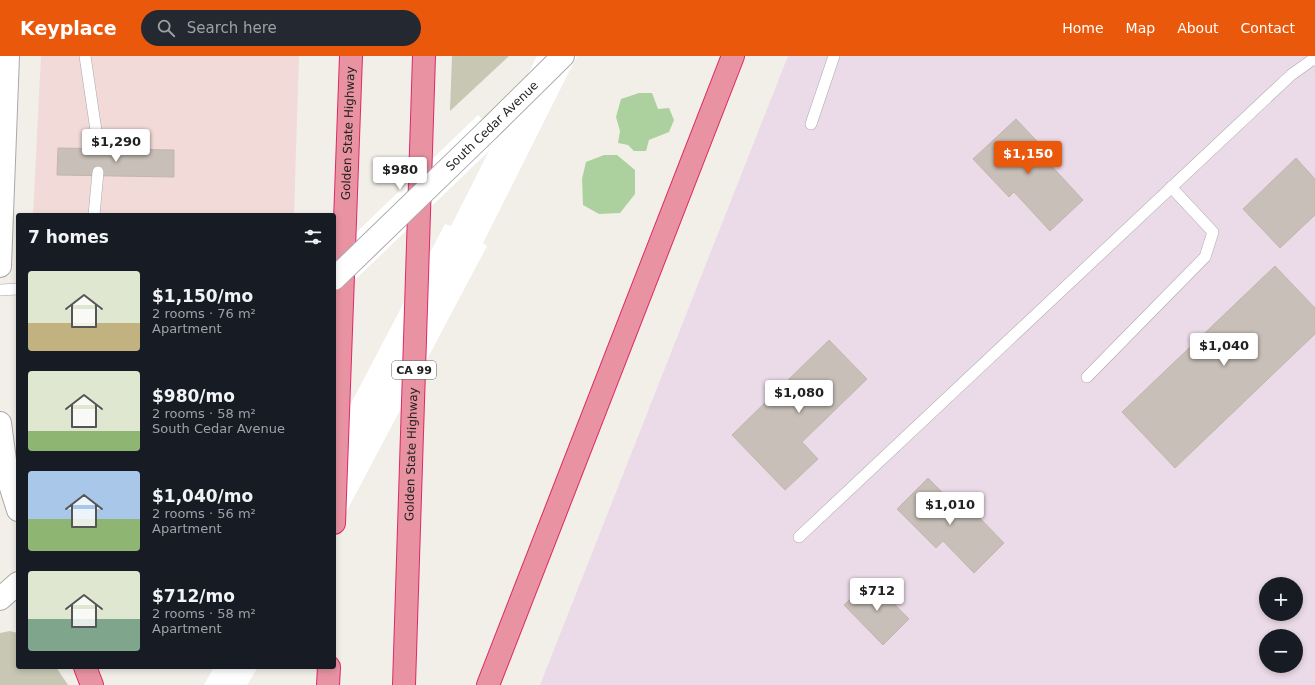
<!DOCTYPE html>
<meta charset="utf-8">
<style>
body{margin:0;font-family:"DejaVu Sans",sans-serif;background:#242831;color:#f1f3f6;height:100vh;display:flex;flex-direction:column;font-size:15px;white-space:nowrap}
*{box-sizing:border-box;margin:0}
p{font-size:13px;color:#9ea1a6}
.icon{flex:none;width:22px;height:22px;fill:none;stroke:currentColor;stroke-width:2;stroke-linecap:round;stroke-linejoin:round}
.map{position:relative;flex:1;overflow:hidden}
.drawer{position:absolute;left:16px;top:157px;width:320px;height:456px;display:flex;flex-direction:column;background:#171b24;border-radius:4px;box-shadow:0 2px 6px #0003}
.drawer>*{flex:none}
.controls{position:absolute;left:1259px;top:521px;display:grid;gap:8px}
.controls a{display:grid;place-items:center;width:44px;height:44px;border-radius:50%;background:#171b24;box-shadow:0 2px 6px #0003;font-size:20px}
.price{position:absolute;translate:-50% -34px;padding:0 9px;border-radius:4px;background:#fff;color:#222;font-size:13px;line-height:26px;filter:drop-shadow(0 1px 2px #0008)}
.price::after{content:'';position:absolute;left:50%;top:24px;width:12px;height:9px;margin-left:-6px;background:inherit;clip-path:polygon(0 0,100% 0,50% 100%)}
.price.active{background:#ea580c;color:#fff}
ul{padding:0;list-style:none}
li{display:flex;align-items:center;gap:12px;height:100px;padding:0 12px}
li span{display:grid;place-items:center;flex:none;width:112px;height:80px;border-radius:4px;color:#555}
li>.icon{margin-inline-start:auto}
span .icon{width:48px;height:48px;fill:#fffc;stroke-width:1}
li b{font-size:17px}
h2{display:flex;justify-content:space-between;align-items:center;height:48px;padding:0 12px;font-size:17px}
header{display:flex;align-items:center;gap:24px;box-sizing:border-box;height:56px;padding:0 20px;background:#ea580c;color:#fff}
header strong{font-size:19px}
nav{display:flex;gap:22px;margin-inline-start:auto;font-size:14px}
.search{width:280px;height:36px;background:#242831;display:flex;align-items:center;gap:10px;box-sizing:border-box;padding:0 14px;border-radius:22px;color:#9ea1a6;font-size:15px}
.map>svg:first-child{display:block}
.commercial{fill:#f2dad9}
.industrial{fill:#ebdbe8;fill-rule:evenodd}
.construction{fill:#c7c7b4}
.forest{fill:#add19e}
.pier{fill:#fff}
.building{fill:#c7bfb8;stroke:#c4b6ab}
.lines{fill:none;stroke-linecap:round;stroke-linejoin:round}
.service-casing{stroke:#a9a9a9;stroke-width:12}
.tertiary-casing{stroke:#a9a9a9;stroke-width:24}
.motorway-casing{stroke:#dc2a67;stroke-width:24}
.service{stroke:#fff;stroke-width:11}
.tertiary{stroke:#fff;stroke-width:22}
.motorway{stroke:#e892a2;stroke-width:22}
.tertiary-bridge-casing{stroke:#a9a9a9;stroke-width:24;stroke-linecap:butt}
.tertiary-bridge{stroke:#fff;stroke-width:22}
.labels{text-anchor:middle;stroke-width:3.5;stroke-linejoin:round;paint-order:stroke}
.shield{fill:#fff;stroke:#646464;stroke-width:1}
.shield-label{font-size:11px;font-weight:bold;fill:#222}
.street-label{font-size:12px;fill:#222;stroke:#fff}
</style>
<header>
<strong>Keyplace</strong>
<div class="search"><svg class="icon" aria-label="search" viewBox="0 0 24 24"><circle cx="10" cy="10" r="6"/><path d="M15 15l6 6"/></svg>Search here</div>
<nav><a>Home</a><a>Map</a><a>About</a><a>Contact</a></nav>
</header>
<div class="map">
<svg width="1315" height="629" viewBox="0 0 1315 629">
<rect width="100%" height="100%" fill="#f2efe9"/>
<path class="commercial" d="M41 0H299L294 159H33Z"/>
<path class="industrial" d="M788 0H1315V629H540ZM1266 528H1296V558H1266ZM1266 580H1296V610H1266Z"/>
<g class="construction">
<path d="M452 0H509L450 55Z"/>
<path d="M10 575 18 577V611H56L68 629H0V577Z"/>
</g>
<g class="forest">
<path d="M639 37H652L658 53 669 52 674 64 669 76 649 84 646 95H634L628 89 618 87 620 75 616 61 621 43Z"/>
<path d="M604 99H617L635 114V138L620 157 599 158 583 149 582 123 586 106Z"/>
</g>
<g class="pier">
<path d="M537 0H577L483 187 487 190 334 479V380L445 168 451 170 489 95 334 244V198L478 59 497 79Z"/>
<path d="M214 611H258L247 629H204Z"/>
</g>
<g class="building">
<path d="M1016 63 1051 100 1046 104 1083 144 1050 175 1014 136 1009 141 973 103Z"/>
<path d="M58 92 174 94V121L57 119Z"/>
<path d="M1296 102 1315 123V159L1280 192 1243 153Z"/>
<path d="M1275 210 1315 252V278L1175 412 1122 356Z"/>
<path d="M829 284 867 323 802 386 818 403 785 434 732 379Z"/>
<path d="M928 422 966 460 972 454 1004 487 974 517 943 485 936 492 897 453Z"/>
<path d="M871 524 909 563 883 589 844 549Z"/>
</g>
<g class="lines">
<defs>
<g id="service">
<path d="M85 0 98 88"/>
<path d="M811 68 834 0"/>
<path d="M94 159 98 116"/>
<path d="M0 234 18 233"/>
<path d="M1087 321 1205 201 1213 176 1171 131"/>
<path d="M799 481 1291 19 1312 4H1315"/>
</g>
<g id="tertiary">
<path d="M490 72 563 0"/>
<path d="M0 210 8 0"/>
<path d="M0 367 7 419 18 454"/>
<path d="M0 543 18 527"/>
</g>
<g id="motorway">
<path id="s1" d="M334 467 351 0"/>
<path d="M85 611 92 629"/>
<path d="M328 629 329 611"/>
<path id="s2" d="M404 629 424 0"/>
<path d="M488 629 733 0"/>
</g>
</defs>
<use href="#service" class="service-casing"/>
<use href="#tertiary" class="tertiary-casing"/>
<use href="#motorway" class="motorway-casing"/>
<use href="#service" class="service"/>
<use href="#tertiary" class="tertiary"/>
<use href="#motorway" class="motorway"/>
<defs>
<path id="tertiary-bridge" d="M334 223 490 72"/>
</defs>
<use href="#tertiary-bridge" class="tertiary-bridge-casing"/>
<use href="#tertiary-bridge" class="tertiary-bridge"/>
</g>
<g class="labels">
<rect class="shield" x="392" y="305" width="44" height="18" rx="3"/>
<g class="shield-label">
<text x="414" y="318">CA 99</text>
</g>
<g class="street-label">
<text transform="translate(492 70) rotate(-44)" y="4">South Cedar Avenue</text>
<text dy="4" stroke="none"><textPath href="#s1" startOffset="390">Golden State Highway</textPath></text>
<text dy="4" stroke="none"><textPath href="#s2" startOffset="231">Golden State Highway</textPath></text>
</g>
</g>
</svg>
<div class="controls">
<a>+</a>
<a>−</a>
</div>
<b class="price" style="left:116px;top:107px">$1,290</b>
<b class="price active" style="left:1028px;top:119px">$1,150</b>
<b class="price" style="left:400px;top:135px">$980</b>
<b class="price" style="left:1224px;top:311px">$1,040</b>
<b class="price" style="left:799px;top:358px">$1,080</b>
<b class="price" style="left:950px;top:470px">$1,010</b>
<b class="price" style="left:877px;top:556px">$712</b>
<section class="drawer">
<h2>7 homes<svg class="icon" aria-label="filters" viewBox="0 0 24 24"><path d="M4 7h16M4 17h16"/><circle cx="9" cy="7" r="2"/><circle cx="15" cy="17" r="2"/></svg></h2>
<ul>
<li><span style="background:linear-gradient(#dfe7d0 65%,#c2b280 0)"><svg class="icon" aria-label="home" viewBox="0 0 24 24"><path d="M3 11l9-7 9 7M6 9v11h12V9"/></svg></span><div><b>$1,150/mo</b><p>2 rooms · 76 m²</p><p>Apartment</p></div></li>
<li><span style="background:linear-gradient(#dfe7d0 75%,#8fb573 0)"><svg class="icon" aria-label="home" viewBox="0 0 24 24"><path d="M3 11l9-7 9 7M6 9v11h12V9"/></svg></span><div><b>$980/mo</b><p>2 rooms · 58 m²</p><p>South Cedar Avenue</p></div></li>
<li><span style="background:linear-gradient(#a9c7e8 60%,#8fb573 0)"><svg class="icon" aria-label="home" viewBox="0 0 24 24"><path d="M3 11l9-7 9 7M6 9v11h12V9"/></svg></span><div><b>$1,040/mo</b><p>2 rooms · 56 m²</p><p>Apartment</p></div></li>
<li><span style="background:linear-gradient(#dfe7d0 60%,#7fa58c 0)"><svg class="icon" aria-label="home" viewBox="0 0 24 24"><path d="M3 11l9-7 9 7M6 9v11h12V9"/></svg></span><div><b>$712/mo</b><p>2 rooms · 58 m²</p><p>Apartment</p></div></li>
</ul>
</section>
</div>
